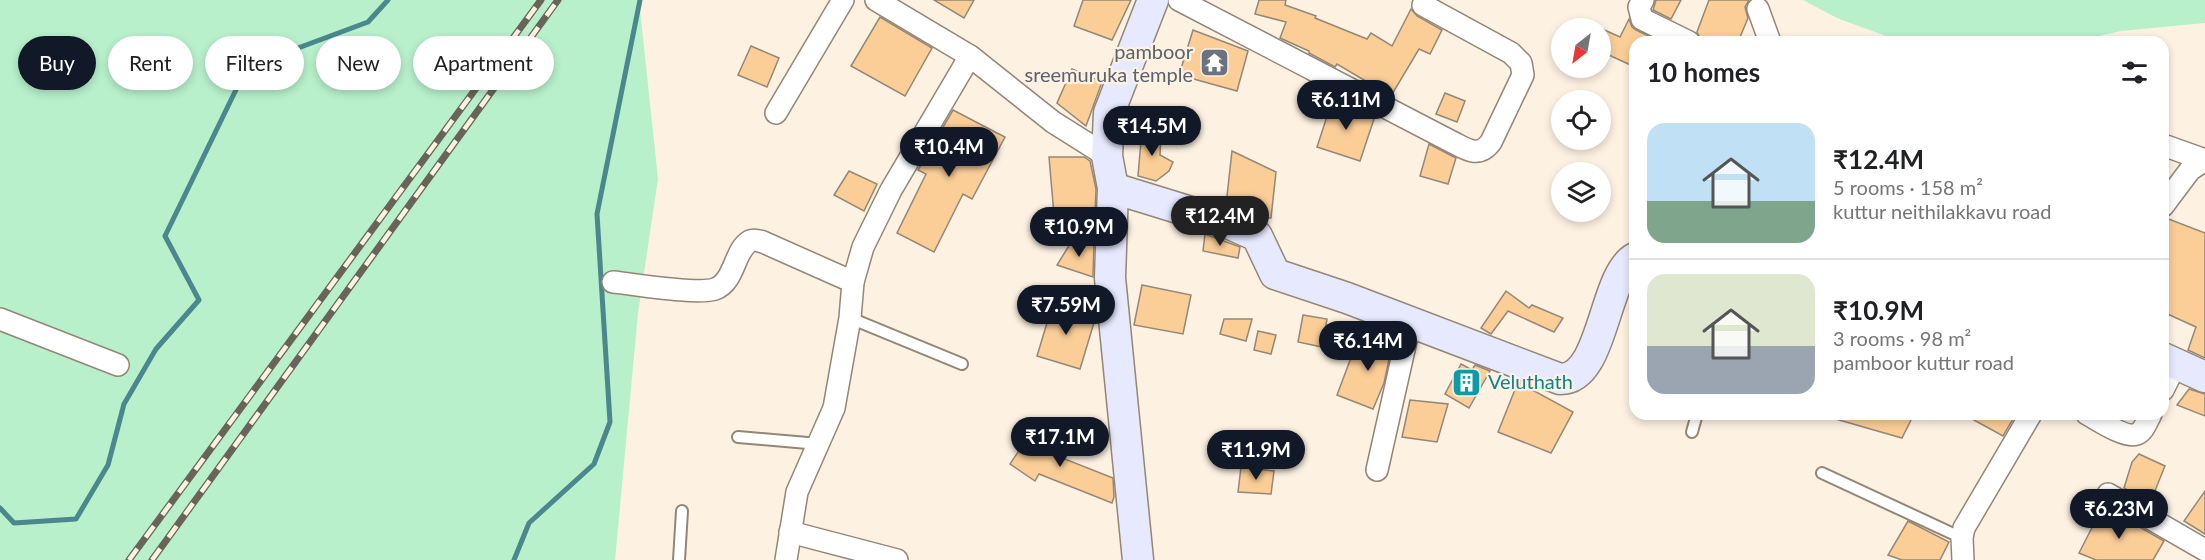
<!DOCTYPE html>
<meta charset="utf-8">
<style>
body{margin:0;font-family:Lato,sans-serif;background:#f6f6f6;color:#202124;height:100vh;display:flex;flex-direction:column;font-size:22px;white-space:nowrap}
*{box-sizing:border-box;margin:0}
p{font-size:20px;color:#757577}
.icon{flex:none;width:33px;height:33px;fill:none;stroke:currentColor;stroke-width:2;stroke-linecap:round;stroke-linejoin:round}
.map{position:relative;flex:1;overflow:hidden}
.details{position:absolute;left:1629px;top:36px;width:540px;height:384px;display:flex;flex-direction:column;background:#fff;border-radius:18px;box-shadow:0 3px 9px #0003}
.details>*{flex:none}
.top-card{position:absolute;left:18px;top:36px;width:570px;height:54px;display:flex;gap:12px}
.needle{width:39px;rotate:211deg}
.fabs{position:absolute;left:1551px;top:18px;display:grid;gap:12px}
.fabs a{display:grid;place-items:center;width:60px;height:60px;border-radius:50%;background:#fff;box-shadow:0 3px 9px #0003;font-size:30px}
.price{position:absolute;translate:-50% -51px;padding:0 14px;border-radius:21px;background:#111827;color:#fff;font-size:20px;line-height:39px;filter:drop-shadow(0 2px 3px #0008)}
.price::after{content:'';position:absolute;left:50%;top:36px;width:18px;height:14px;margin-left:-9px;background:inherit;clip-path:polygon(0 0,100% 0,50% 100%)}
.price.selected{background:#222;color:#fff}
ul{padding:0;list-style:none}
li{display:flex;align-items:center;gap:18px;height:150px;padding:0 18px}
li+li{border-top:2px solid #e0e0e0}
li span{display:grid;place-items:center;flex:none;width:168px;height:120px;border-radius:18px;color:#555}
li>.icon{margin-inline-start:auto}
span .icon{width:72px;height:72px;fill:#fffc;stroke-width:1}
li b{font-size:26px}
h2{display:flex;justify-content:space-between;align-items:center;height:72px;padding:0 18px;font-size:26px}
.pill{padding:0 21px;border-radius:27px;background:#fff;box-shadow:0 3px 9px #0003;font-size:21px;line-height:54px}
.pill.selected{background:#111827;color:#fff}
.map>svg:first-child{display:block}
.green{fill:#b7f0cb}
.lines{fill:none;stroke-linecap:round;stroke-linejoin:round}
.stream{stroke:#4b878d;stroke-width:5}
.building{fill:#fbce98;stroke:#958776;stroke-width:1.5}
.lane-casing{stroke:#948676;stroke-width:14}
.street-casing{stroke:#948676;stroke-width:24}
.secondary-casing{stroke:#948676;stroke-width:33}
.lane{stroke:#fff;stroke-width:10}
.street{stroke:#fff;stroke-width:21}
.secondary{stroke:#e7eafe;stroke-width:30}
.rail-casing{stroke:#6a635a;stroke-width:7}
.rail{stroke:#fdf1e2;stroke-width:4.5;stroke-dasharray:14;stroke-linecap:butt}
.labels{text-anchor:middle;stroke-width:4.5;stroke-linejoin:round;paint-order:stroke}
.worship-label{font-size:20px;fill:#5b616d;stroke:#fdf1e2;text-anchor:end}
.culture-label{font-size:20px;fill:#0d838f;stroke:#fdf1e2;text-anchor:start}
</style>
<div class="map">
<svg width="2205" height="560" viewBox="0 0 2205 560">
<rect width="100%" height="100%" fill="#fdf1e2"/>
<g class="green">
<path d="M0 0H639L658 179 638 313 615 560H0Z"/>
<path d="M1803 0H2205V23L2121 31 2072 42H1902L1837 18Z"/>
</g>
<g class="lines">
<g class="stream">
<path d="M0 508 14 523 76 519 108 465 124 404 156 349 199 300 165 236 247 67 368 22 388 0"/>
<path d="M514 560 529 523 594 464 610 422 597 214 640 0"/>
</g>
</g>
<g class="building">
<path d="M934 0H974L964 18Z"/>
<path d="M1083 0H1131L1112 40 1074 26Z"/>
<path d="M1259 0H1286L1285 5 1316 16 1315 18 1367 39 1371 33 1392 46 1411 9 1417 16 1442 30 1430 54 1419 49 1391 96 1337 64 1335 67 1309 53V51L1280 38 1286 22 1255 14Z"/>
<path d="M1656 0H1681L1671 19 1653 10Z"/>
<path d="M1709 0H1749L1745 7 1748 18 1738 42H1702L1697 32Z"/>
<path d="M880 17 932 48 905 96 851 66Z"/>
<path d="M1629 19 1632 27 1636 30 1659 41 1635 42V67L1600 51V28L1620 37Z"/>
<path d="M1193 30 1248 51 1237 91 1179 75Z"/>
<path d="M751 46 779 58 767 87 738 75Z"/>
<path d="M1072 69 1102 82 1086 126 1057 103Z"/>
<path d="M1445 93 1465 101 1457 122 1436 114Z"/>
<path d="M1332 101 1375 116 1360 161 1317 147Z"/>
<path d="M953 110 1005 137 972 199 963 194 934 252 897 233 926 174 918 170Z"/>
<path d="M1142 129 1161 131 1160 155 1173 162 1169 171 1156 181 1138 176Z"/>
<path d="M1429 144 1456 158 1448 184 1420 176Z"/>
<path d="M1232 151 1276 172 1271 218 1256 217 1226 205Z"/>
<path d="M1049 157H1084L1090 161 1096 189 1095 212 1054 215Z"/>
<path d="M849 171 877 184 864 211 834 195Z"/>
<path d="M2166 218 2205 233V358L2188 350 2196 327 2163 312V227Z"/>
<path d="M1205 234 1240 247 1238 258 1203 251Z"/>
<path d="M1094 241 1093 277 1057 265 1070 244Z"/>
<path d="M1142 285 1191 295 1183 334 1134 325Z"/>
<path d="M1506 291 1529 308 1532 305 1563 318 1554 332 1508 311 1491 334 1481 328Z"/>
<path d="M1053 303 1096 316 1080 369 1037 356Z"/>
<path d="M1303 315 1327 319 1322 347 1298 342Z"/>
<path d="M1224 319H1252L1246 341 1220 334Z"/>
<path d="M1371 330 1394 336 1384 383 1373 409 1337 395 1352 355 1364 360Z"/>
<path d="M1258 331 1276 335 1271 354 1254 350Z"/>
<path d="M1461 364 1472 370 1475 365 1490 371 1469 408 1445 394Z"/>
<path d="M1518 382 1573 412 1551 453 1498 432Z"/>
<path d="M2189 389 2205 394V416L2177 405Z"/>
<path d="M1410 400 1448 404 1437 442 1402 437Z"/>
<path d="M1833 414H1914L1902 438 1832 418Z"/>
<path d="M1963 414H2016L2003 436Z"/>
<path d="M1034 428 1059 444 1052 454 1113 478 1114 497 1112 503 1039 474 1035 481 1010 464Z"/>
<path d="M2139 454 2165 466 2150 503 2124 488 2132 462Z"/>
<path d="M1241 467 1274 471 1271 494 1238 492Z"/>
<path d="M2205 491V534L2184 521Z"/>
<path d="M2103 506 2164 541 2153 560H2096L2079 553Z"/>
<path d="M1908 521 1949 542 1940 560H1902L1888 555Z"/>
</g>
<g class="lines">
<defs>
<g id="lane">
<path d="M850 318 962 364"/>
<path d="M1692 432 1697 414"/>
<path d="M738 437 819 444"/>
<path d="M1822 473 1962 538"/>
<path d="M679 560 682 511"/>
</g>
<g id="street">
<path d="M876 0 970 56 1053 122 1107 156"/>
<path d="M1179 0 1456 144C1469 151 1480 157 1491 142L1523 75 1521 63 1511 53 1423 5"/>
<path d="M1643 0 1639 7 1642 19 1689 42"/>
<path d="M1758 9 1770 42"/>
<path d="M776 113 843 0"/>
<path d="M2163 145 2205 160"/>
<path d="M2163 206 2190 170 2205 160"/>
<path d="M613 282C634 284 698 295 715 289 735 282 734 250 750 241 754 239 760 241 763 242L853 282"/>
<path d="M0 319 118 365"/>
<path d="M2163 390 2176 364"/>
<path d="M2087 414C2098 420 2126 439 2137 434 2144 431 2147 421 2151 414"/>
<path d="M1377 470 1410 323"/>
<path d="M2108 494 2205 550"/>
<path d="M790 532 897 560"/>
<path d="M786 560 797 492 834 408 850 318 853 282 863 247 891 190 970 56"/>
<path d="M1963 560 1962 538 1964 528 2031 414"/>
</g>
<g id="secondary">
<path d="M1113 188 1230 224 1257 236 1275 274 1347 298 1560 379C1604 380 1603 276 1635 258"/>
<path d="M2163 358 2205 377"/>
<path d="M1138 560 1110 278 1113 188 1107 156 1109 113 1153 0"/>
</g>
</defs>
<use href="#lane" class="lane-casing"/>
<use href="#street" class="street-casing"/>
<use href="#secondary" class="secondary-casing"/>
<use href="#lane" class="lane"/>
<use href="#street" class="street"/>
<use href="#secondary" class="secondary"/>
<defs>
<g id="rail">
<path d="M129 560 541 0"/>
<path d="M152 560 558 0"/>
</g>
</defs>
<use href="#rail" class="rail-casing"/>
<use href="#rail" class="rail"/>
</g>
<defs>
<symbol id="temple-square" viewBox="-11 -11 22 22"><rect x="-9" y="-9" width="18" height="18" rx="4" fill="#6b7280" stroke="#fdf1e2"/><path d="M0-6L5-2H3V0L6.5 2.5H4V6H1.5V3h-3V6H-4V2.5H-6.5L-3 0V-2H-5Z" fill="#fff"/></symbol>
<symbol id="building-square" viewBox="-11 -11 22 22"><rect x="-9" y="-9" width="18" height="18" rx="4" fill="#0f9aa8" stroke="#fdf1e2"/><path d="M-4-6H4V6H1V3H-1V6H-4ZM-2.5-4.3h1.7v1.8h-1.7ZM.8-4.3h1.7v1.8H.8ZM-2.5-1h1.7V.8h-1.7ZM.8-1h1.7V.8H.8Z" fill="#fff"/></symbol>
</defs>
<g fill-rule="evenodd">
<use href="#temple-square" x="1198" y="46" width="33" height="33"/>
<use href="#building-square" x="1450" y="366" width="33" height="33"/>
</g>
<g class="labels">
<g class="worship-label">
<text x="1193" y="59">pamboor<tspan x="1193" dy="23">sreemuruka temple</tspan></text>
</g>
<g class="culture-label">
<text x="1488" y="389">Veluthath</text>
</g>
</g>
</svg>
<div class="fabs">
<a><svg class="needle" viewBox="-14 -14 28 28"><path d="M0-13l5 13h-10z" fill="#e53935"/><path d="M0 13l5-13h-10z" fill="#757577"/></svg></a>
<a><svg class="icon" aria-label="locate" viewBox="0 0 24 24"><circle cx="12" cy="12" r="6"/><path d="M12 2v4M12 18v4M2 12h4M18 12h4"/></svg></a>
<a><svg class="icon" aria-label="layers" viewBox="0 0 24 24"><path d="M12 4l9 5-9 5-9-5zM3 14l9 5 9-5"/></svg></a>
</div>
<b class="price" style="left:1346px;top:131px">₹6.11M</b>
<b class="price" style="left:1152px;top:157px">₹14.5M</b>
<b class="price" style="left:949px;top:178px">₹10.4M</b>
<b class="price selected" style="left:1220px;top:247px">₹12.4M</b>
<b class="price" style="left:1079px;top:258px">₹10.9M</b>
<b class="price" style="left:1066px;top:336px">₹7.59M</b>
<b class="price" style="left:1368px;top:372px">₹6.14M</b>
<b class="price" style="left:1060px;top:468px">₹17.1M</b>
<b class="price" style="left:1256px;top:481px">₹11.9M</b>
<b class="price" style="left:2119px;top:540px">₹6.23M</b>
<div class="top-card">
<a class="pill selected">Buy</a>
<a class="pill">Rent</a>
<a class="pill">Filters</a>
<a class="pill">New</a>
<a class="pill">Apartment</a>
</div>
<section class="details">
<h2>10 homes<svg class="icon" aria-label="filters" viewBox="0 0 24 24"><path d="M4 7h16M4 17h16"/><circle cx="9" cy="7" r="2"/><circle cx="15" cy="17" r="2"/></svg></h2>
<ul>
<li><span style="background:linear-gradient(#bfe0f5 65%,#7fa58c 0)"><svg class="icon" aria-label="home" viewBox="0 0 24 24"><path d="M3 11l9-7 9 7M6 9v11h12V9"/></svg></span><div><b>₹12.4M</b><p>5 rooms · 158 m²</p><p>kuttur neithilakkavu road</p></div></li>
<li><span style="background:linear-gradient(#dfe7d0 60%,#9aa5b1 0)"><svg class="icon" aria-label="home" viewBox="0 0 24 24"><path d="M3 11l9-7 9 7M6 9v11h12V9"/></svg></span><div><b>₹10.9M</b><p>3 rooms · 98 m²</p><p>pamboor kuttur road</p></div></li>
</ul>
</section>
</div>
